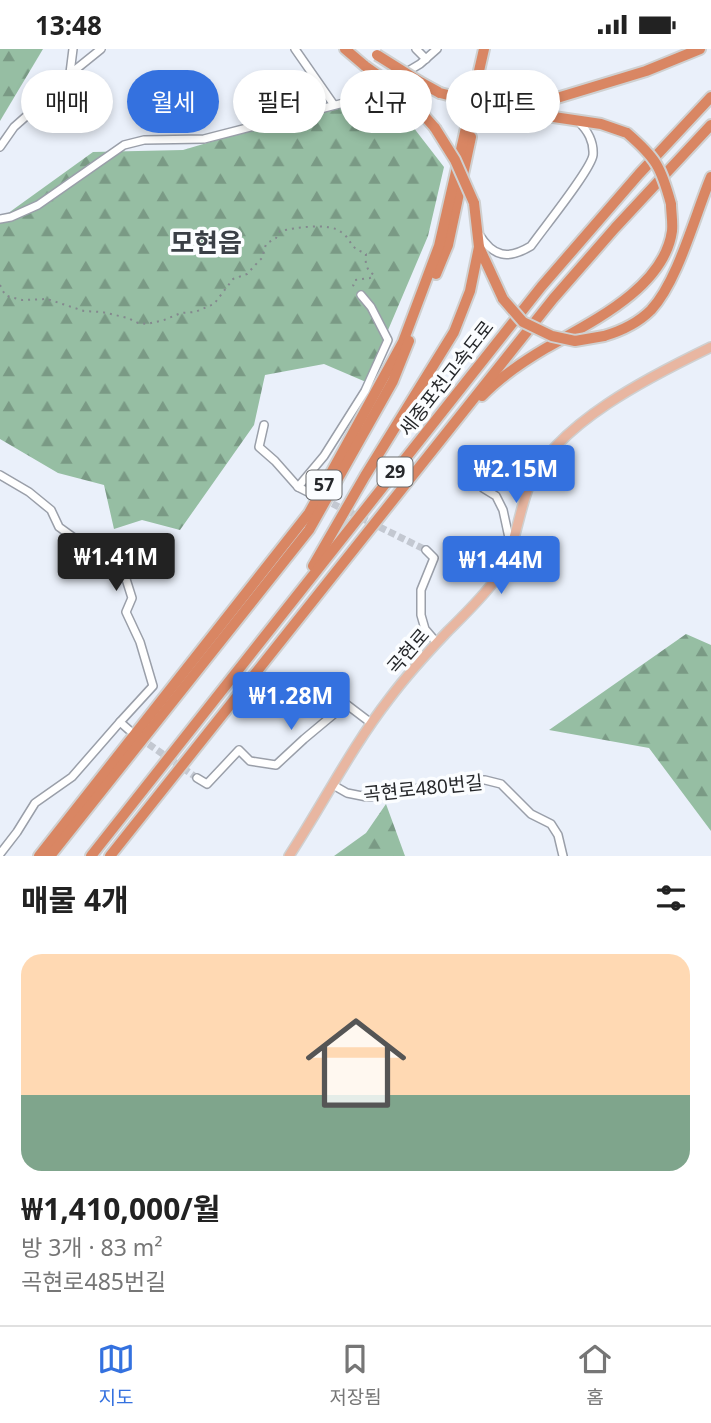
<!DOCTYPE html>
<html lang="ko">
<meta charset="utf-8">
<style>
body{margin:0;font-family:"Noto Sans","Noto Sans KR",sans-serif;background:#f6f6f6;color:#222;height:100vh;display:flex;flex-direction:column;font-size:26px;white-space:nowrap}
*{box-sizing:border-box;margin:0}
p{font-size:23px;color:#767676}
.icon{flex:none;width:38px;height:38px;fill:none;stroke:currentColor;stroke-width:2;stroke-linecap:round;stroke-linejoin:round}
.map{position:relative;height:807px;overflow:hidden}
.details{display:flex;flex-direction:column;background:#fff;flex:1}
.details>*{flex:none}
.banner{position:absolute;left:21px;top:21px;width:670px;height:63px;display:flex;gap:14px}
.price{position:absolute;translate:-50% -60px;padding:0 16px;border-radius:7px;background:#3471df;color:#fff;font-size:23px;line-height:46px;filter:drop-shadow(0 2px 4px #0008)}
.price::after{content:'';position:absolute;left:50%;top:42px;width:21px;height:16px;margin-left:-10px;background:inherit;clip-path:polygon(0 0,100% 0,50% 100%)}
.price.selected{background:#222;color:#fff}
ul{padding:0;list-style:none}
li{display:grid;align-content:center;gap:14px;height:371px;padding:0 21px}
li span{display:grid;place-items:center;height:217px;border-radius:21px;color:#555}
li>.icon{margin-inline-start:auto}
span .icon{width:126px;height:126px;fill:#fffc;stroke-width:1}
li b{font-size:30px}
h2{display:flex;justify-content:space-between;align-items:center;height:84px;padding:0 21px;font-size:30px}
.tag{padding:0 24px;border-radius:32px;background:#fff;box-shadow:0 4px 10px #0003;font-size:24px;line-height:63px}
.tag.selected{background:#3471df;color:#fff}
.status{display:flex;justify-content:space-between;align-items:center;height:49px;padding:0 35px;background:#fff;direction:ltr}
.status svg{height:19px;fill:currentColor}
.tab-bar{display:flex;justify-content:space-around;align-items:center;height:98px;border-top:2px solid #e0e0e0;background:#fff;font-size:19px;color:#767676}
.tab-bar a{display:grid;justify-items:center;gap:4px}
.tab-bar .selected{color:#3471df}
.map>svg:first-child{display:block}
.forest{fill:url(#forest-firs)}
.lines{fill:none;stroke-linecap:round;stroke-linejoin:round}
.minor-tunnel{stroke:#c3c8d1;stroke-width:7;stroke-dasharray:7 3.5;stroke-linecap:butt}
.minor-casing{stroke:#9a9fa9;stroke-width:10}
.major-casing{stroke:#cfd0d0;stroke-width:12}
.highway-casing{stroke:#cfd0d0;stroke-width:14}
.path{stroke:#84888e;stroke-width:2;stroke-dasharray:2 5;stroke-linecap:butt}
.minor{stroke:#fff;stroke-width:7}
.major{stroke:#e8b6a1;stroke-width:9}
.highway{stroke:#d98663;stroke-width:10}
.highway-bridge-casing{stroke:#cfd0d0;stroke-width:14;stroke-linecap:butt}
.highway-bridge{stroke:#d98663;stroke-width:10}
.labels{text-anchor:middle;stroke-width:7;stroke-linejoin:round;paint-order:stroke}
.shield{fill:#fbfdff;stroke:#66686b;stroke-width:2}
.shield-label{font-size:18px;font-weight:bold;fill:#26282b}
.street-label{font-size:19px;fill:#26282b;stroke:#fbfdff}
.district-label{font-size:26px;font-weight:bold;fill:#3a3f46;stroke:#fbfdff}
</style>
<div class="status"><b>13:48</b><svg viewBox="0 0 49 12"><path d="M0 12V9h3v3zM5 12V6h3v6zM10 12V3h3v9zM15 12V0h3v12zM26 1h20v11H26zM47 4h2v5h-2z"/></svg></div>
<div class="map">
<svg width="711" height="807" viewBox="0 0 711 807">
<defs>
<pattern id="forest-firs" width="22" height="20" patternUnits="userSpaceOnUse" patternTransform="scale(1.75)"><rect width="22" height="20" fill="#96bea3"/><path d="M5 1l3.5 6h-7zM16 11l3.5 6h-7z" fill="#7a9a85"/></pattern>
</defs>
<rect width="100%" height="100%" fill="#eaf0fa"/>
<g class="forest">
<path d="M0 0H43L0 72Z"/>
<path d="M362 55 403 65 444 118 428 187 366 333 324 315 265 326 254 376 180 481 142 471 114 480 104 436 58 424 0 390V170L93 103 183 101 281 72Z"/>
<path d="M686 585 711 596V782L649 699 549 681Z"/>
<path d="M386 755 405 807H334L366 784Z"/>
</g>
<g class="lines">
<g class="minor-tunnel">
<path d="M323 450 426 501"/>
<path d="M140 689 197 729"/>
</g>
<defs>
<g id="minor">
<path d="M295 0 334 56"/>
<path d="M416 0 426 10"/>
<path d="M70 24 73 0"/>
<path d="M0 98 14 78 40 55 70 25 101 0"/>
<path d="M0 170 11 168 38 156 124 96 144 91 204 90 363 49 420 15 437 0"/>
<path d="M479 185C493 208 508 211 531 197 542 181 591 121 593 106 594 92 588 82 578 72"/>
<path d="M264 376 259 398 275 412 298 438"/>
<path d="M0 426 29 443 51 461 59 478 84 496 110 501 120 511 132 549 126 563 140 593 153 637 120 673 129 681"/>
<path d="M483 439 496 447 503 461 511 498"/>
<path d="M308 443 298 438 324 407 365 342 388 291 371 258 361 246"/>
<path d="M426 501 434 509 421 541V566L425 580 437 594"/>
<path d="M197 729 207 735 239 701 250 712 276 716 304 690 346 655 371 674"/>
<path d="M333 736 347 744 367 748 388 746 408 740 424 739 474 731H485L501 735 531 765 551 775 558 786 563 807"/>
<path d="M0 805 17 783 35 754 72 728 120 673"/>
</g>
<path id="major" d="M289 807C323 755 351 699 389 650 407 626 427 604 448 582 464 566 481 550 495 531 515 504 517 468 529 437 554 375 653 326 711 298"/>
<g id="highway">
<path d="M345 0 365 17"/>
<path d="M420 33 440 44"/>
<path d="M406 46 435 79"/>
<path d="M514 62 646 22 700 0"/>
<path d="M520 63 601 75 627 84"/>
<path d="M479 198 503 250"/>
<path d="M436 225 448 196 471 88"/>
<path d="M604 287C621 282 638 274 651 261 678 232 695 166 711 128"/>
<path d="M482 347C500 328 524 312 546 299 591 273 664 239 672 182 673 173 671 163 671 155"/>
<path d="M313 517 365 427 454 283 470 242 479 198 474 154"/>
<path d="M39 807 309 464 403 293 439 197 484 0"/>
<path d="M50 807 309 481 393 332 409 292"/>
<path d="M91 807 541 238 639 125 711 48"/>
<path d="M110 807 553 250 615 179 711 76"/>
</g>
</defs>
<use href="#minor" class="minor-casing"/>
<use href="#major" class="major-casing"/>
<use href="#highway" class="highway-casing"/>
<path class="path" d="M0 236 5 246 10 248 22 251 47 250 84 262 102 263 128 269 138 274 147 275 164 271 181 264 195 263 214 255 233 230 247 225 258 213 262 209 266 195 276 189 280 182C295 179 329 173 341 183 348 187 350 195 356 200 359 202 363 203 366 205 365 215 366 220 374 226L370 229 355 231 353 236 356 240"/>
<use href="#minor" class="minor"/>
<use href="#major" class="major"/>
<use href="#highway" class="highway"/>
<defs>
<g id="highway-bridge">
<path d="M377 6 420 33"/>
<path d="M365 17 406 46"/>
<path d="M440 44 508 61"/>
<path d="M435 79 455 111 474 154"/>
<path d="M627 84C656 109 661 118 671 155"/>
<path d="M503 250 523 273 552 287 575 292 604 287"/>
</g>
</defs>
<use href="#highway-bridge" class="highway-bridge-casing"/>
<use href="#highway-bridge" class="highway-bridge"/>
</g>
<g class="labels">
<g class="shield">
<rect x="377.5" y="408.5" width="35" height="29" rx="5"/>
<rect x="306.5" y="421.5" width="35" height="29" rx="5"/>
</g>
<g class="shield-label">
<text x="395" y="429">29</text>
<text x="324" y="442">57</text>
</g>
<g class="street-label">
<text transform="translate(446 329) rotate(-52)" y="7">세종포천고속도로</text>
<text transform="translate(408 602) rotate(-49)" y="7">곡현로</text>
<text transform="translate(423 739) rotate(-6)" y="7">곡현로480번길</text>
</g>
<g class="district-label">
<text x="206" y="203">모현읍</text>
</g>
</g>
</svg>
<b class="price" style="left:516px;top:456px">₩2.15M</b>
<b class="price selected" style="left:116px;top:544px">₩1.41M</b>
<b class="price" style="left:501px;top:547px">₩1.44M</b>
<b class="price" style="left:291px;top:683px">₩1.28M</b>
<div class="banner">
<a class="tag">매매</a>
<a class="tag selected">월세</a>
<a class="tag">필터</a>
<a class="tag">신규</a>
<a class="tag">아파트</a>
</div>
</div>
<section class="details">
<h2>매물 4개<svg class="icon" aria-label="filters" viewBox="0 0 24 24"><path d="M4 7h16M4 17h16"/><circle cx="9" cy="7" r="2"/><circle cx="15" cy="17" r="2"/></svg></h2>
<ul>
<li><span style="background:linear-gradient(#ffd9b3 65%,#7fa58c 0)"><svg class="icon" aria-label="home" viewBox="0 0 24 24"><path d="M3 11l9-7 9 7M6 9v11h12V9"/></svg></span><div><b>₩1,410,000/월</b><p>방 3개 · 83 m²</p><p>곡현로485번길</p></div></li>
</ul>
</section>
<nav class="tab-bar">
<a class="selected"><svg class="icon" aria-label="map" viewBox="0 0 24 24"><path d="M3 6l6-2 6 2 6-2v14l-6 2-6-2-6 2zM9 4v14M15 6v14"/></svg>지도</a>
<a><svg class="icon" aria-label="saved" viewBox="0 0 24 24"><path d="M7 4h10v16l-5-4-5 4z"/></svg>저장됨</a>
<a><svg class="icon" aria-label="home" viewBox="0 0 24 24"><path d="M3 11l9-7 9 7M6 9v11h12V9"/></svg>홈</a>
</nav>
